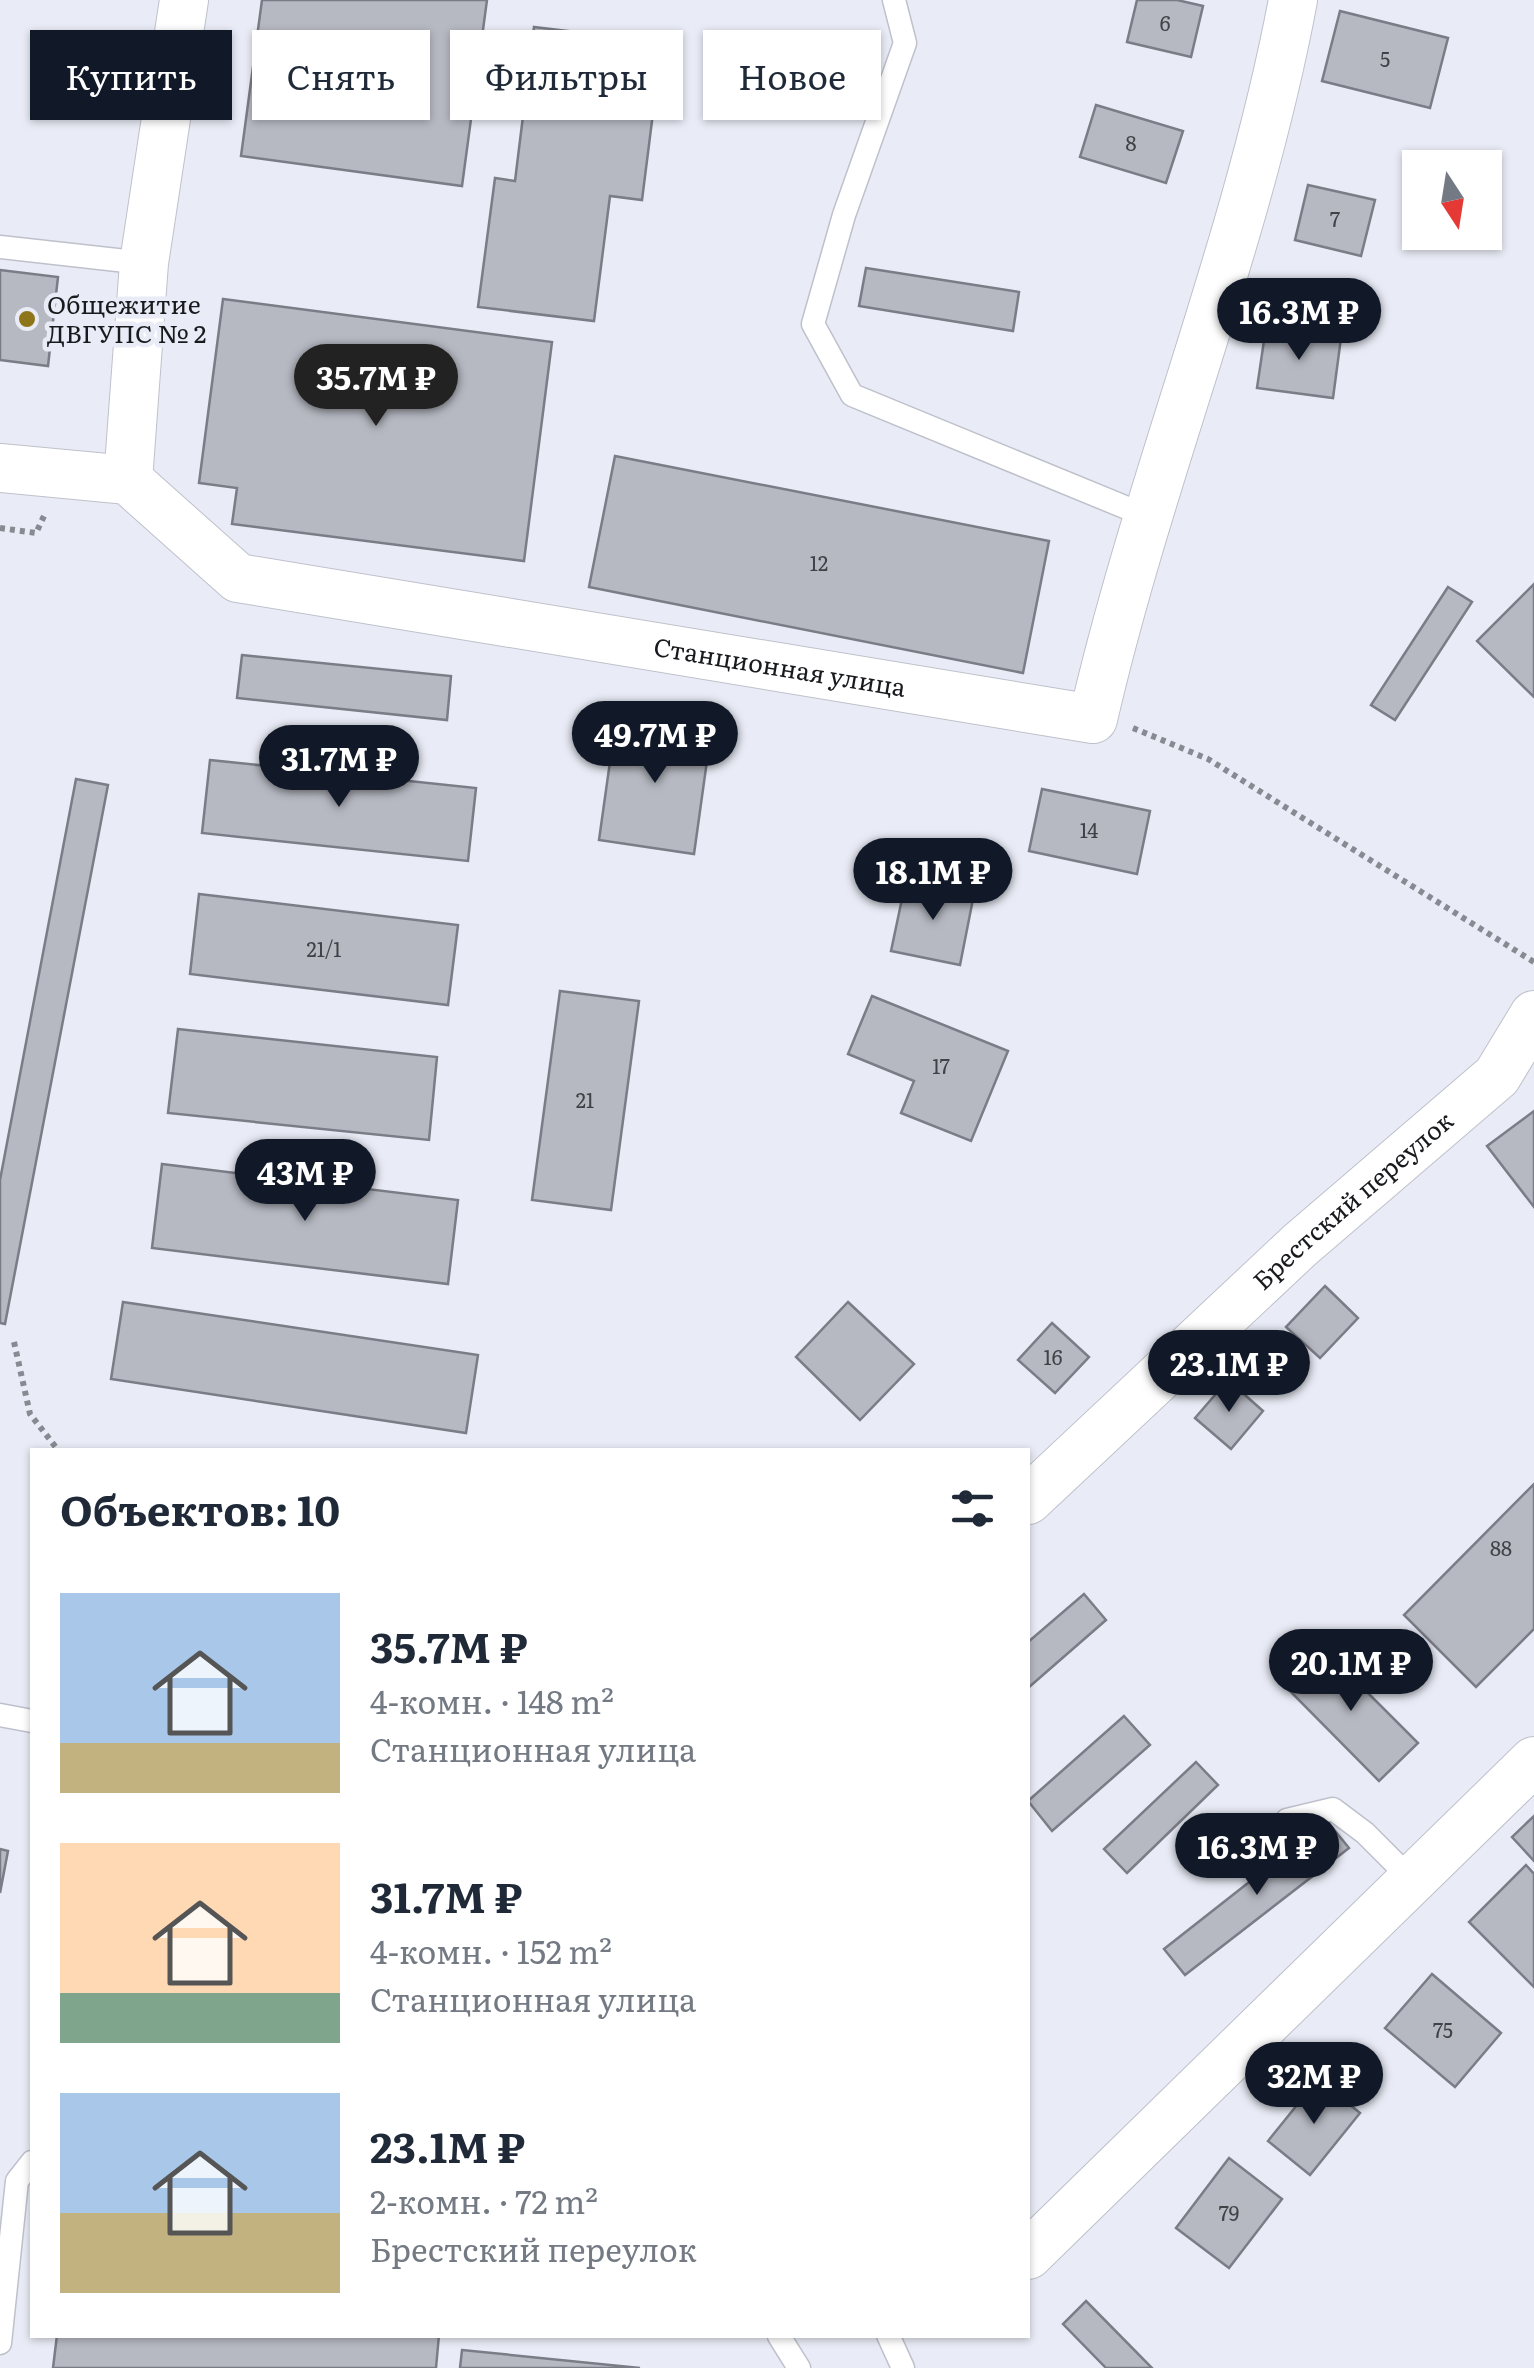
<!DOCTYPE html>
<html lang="ru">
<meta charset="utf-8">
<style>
body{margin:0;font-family:Literata,serif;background:#f6f6f7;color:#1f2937;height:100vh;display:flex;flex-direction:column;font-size:38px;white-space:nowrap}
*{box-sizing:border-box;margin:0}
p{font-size:32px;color:#747a83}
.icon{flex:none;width:55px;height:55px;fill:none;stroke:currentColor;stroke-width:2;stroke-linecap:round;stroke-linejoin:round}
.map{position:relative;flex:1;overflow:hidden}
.panel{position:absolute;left:30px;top:1448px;width:1000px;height:890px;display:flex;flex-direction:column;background:#fff;border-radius:0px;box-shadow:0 2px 8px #0004}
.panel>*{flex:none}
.guide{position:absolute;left:30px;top:30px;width:1000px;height:90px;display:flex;gap:20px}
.needle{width:65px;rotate:168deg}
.fabs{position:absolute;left:1402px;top:150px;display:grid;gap:20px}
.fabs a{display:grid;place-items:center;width:100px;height:100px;border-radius:0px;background:#fff;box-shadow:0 2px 8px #0004;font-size:50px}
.price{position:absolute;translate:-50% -85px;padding:0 22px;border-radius:35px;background:#111827;color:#fff;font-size:32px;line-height:65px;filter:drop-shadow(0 2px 5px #0008)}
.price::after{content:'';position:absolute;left:50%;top:60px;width:30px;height:22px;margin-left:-15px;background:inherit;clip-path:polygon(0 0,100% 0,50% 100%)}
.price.selected{background:#222;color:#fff}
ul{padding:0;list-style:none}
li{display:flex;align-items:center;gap:30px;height:250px;padding:0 30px}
li span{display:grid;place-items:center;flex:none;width:280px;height:200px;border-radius:0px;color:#555}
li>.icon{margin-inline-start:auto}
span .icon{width:120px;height:120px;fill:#fffc;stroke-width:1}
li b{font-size:42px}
h2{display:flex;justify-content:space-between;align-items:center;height:120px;padding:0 30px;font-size:42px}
.chip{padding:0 35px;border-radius:0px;background:#fff;box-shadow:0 2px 8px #0004;font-size:35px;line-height:90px}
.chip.selected{background:#111827;color:#fff}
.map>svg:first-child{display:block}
.building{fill:#b6b9c2;stroke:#7a7d86;stroke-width:2.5}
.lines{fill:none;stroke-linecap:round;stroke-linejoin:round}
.lane-casing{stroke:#bec1cb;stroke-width:25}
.street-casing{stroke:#bec1cb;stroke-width:50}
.path{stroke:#888a91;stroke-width:6;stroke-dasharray:5 5;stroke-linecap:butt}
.lane{stroke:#fff;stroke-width:22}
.street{stroke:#fff;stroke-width:48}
.poi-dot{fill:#8e751a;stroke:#e9ecf6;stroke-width:4}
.labels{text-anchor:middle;stroke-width:9;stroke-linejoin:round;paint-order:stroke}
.number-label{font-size:20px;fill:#404247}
.poi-label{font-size:25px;fill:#191a1e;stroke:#e9ecf6;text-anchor:start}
.street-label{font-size:25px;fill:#191a1e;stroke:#e9ecf6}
</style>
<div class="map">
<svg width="1534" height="2368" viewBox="0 0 1534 2368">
<rect width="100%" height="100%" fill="#e9ecf6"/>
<g class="building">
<path d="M262 0H487L462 186 241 156Z"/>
<path d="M1137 0H1177L1203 6 1191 57 1127 42Z"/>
<path d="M1340 11 1448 38 1430 108 1322 81Z"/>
<path d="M534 27 662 42 642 200 610 196 594 321 478 307 495 178 515 181Z"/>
<path d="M1096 105 1183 131 1166 183 1080 157Z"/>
<path d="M1308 185 1375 200 1361 256 1295 240Z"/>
<path d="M866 268 1019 292 1013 331 859 306Z"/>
<path d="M0 270 58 277 48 366 0 360Z"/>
<path d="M223 299 552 342 524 561 232 524 237 488 199 483Z"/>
<path d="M1266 327 1341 338 1333 398 1257 388Z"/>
<path d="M615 456 1049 541 1023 673 589 587Z"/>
<path d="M1534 584V697L1477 641Z"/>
<path d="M1448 587 1472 602 1395 720 1371 705Z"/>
<path d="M242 655 451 676 447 720 237 698Z"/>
<path d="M616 719 711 732 694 854 599 840Z"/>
<path d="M210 760 476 788 468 861 202 833Z"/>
<path d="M76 779 108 785 5 1324 0 1323V1180Z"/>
<path d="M1042 789 1150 811 1137 874 1029 851Z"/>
<path d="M906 880 974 894 960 965 891 951Z"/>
<path d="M199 894 458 925 448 1005 190 974Z"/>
<path d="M560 991 639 1001 611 1210 532 1200Z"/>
<path d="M872 996 1008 1051 971 1141 901 1113 914 1081 848 1054Z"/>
<path d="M178 1029 437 1057 429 1140 168 1113Z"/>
<path d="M1534 1111V1207L1487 1146Z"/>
<path d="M162 1164 458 1200 448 1284 152 1248Z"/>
<path d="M1325 1286 1358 1318 1320 1358 1286 1327Z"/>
<path d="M123 1302 478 1355 466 1433 111 1379Z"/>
<path d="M848 1302 914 1364 860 1420 796 1357Z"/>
<path d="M1052 1323 1089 1357 1055 1393 1018 1360Z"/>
<path d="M1228 1380 1263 1411 1231 1449 1195 1418Z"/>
<path d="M1534 1484V1629L1476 1687 1404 1615Z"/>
<path d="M1084 1594 1106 1620 1028 1688V1642Z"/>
<path d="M1322 1647 1418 1743 1379 1781 1284 1685Z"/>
<path d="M1124 1716 1150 1745 1052 1831 1028 1801Z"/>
<path d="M1196 1762 1218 1785 1127 1873 1104 1849Z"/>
<path d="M1534 1816V1861L1512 1837Z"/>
<path d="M1327 1821 1349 1848 1185 1975 1164 1949Z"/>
<path d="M0 1849 8 1851 0 1893Z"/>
<path d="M1526 1865 1534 1874V1987L1469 1922Z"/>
<path d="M1432 1974 1501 2033 1455 2087 1385 2028Z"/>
<path d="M1318 2079 1360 2113 1310 2175 1268 2141Z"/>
<path d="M1229 2158 1282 2199 1229 2268 1176 2228Z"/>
<path d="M1086 2301 1152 2368H1106L1063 2324Z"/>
<path d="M57 2335H439L436 2368H53Z"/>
<path d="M462 2350 640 2368H460Z"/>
</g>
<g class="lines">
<defs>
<g id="lane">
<path d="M894 0 905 43 844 215 813 324 852 395 1149 517"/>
<path d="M0 247 144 263"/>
<path d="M0 1715 32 1721"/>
<path d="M1287 1820 1333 1809 1365 1833 1412 1880"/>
<path d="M888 2335 903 2368"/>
<path d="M779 2336 799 2368"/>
<path d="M0 2343 17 2181 32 2162"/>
</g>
<g id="street">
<path id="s1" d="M0 468 128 480 238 578 1093 719C1149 476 1247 245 1293 0"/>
<path d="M128 480 144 263 184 0"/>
<path id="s2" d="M1028 1500 1300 1245 1497 1076 1534 1015"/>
<path d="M1028 2255 1534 1761"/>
</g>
</defs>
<use href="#lane" class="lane-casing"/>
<use href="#street" class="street-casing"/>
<g class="path">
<path d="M0 528 36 533 44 516"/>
<path d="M1133 728 1208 759 1534 962"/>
<path d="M14 1342 30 1414 58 1450"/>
</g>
<use href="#lane" class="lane"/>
<use href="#street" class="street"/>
</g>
<circle class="poi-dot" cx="27" cy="319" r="10"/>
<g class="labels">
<g class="number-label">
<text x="1165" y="31">6</text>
<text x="1385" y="67">5</text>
<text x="1131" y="151">8</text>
<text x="1335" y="227">7</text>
<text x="819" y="571">12</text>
<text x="1089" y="838">14</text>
<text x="324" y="957">21/1</text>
<text x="941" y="1074">17</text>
<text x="585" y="1108">21</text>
<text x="1053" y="1365">16</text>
<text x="1501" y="1556">88</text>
<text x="1443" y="2038">75</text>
<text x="1229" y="2221">79</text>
</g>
<g class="poi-label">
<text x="47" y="314">Общежитие<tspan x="47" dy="29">ДВГУПС № 2</tspan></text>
</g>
<g class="street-label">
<text dy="9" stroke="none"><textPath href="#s1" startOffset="825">Станционная улица</textPath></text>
<text dy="9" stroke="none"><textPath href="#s2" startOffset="442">Брестский переулок</textPath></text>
</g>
</g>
</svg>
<div class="fabs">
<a><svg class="needle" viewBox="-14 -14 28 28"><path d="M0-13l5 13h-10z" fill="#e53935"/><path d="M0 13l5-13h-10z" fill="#747a83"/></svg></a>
</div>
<b class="price" style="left:1299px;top:363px">16.3M ₽</b>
<b class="price selected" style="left:376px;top:429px">35.7M ₽</b>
<b class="price" style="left:655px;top:786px">49.7M ₽</b>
<b class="price" style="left:339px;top:810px">31.7M ₽</b>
<b class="price" style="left:933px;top:923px">18.1M ₽</b>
<b class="price" style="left:305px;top:1224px">43M ₽</b>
<b class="price" style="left:1229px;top:1415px">23.1M ₽</b>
<b class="price" style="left:1351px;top:1714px">20.1M ₽</b>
<b class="price" style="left:1257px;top:1898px">16.3M ₽</b>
<b class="price" style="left:1314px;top:2127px">32M ₽</b>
<div class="guide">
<a class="chip selected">Купить</a>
<a class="chip">Снять</a>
<a class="chip">Фильтры</a>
<a class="chip">Новое</a>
</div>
<section class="panel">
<h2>Объектов: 10<svg class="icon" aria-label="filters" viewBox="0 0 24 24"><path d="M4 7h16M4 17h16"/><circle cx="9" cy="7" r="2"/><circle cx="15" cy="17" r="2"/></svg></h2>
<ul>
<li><span style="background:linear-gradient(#a9c7e8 75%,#c2b280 0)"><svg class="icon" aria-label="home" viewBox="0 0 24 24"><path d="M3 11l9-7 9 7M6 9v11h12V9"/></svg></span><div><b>35.7M ₽</b><p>4-комн. · 148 m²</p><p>Станционная улица</p></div></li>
<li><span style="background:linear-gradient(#ffd9b3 75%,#7fa58c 0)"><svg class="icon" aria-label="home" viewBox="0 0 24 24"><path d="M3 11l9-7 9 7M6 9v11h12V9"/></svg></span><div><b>31.7M ₽</b><p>4-комн. · 152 m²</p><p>Станционная улица</p></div></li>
<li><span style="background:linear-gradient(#a9c7e8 60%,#c2b280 0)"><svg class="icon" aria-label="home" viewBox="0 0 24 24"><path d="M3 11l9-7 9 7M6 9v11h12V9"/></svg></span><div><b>23.1M ₽</b><p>2-комн. · 72 m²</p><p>Брестский переулок</p></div></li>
</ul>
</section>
</div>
